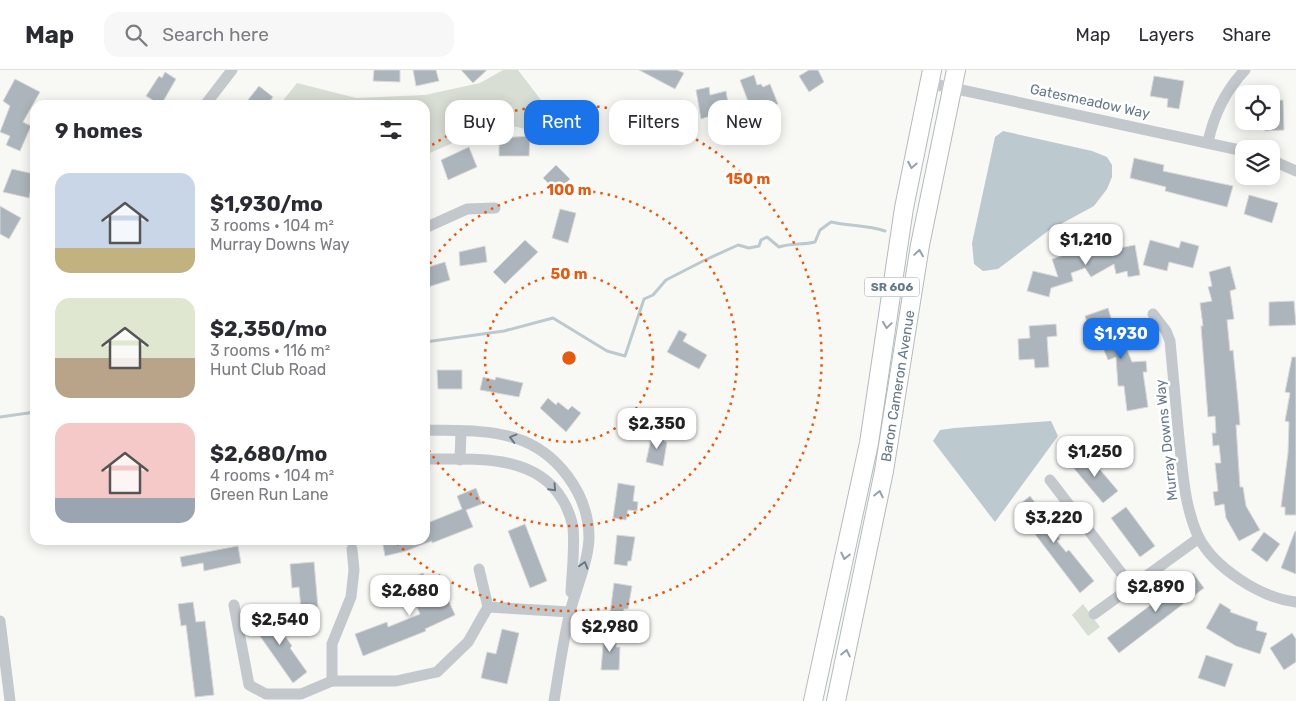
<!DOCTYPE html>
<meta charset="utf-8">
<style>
body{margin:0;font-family:Rubik,sans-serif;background:#f7f7f7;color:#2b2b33;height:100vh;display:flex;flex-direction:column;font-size:19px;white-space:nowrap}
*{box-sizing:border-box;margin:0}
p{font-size:16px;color:#7c7c81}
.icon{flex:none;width:28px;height:28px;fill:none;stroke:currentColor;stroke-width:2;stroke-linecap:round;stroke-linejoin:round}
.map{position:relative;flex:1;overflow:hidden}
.sheet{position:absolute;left:30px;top:30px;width:400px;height:445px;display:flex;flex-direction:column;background:#fff;border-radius:15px;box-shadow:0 2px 12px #0003}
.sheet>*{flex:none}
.hud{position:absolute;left:445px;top:30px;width:475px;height:45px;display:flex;gap:10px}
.tools{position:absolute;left:1235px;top:15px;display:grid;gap:10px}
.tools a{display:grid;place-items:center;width:45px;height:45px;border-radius:10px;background:#fff;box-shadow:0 2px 12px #0003;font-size:25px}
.price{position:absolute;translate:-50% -42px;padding:0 11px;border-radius:10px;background:#fff;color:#222;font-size:16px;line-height:32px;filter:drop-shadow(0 1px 2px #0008)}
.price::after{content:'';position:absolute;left:50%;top:30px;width:15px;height:11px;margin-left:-8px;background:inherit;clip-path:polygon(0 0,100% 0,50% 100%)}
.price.selected{background:#1a73e8;color:#fff}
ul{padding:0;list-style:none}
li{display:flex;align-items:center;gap:15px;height:125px;padding:0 25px}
li span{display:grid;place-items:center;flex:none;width:140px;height:100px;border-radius:15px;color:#555}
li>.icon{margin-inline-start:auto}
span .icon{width:60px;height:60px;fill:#fffc;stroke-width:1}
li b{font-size:21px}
h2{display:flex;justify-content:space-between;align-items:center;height:60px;padding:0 25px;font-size:21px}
.chip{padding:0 18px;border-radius:15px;background:#fff;box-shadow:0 2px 12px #0003;font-size:18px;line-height:45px}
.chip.selected{background:#1a73e8;color:#fff}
header{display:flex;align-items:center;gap:30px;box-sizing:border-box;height:70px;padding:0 25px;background:#fff;border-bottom:1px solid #e1e1e2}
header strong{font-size:24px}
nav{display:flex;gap:28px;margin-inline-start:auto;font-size:18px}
.search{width:350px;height:45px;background:#f7f7f7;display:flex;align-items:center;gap:12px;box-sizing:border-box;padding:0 18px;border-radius:15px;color:#7c7c81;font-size:19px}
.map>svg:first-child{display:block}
.green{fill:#d8ded4}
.water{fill:#bcc9ce}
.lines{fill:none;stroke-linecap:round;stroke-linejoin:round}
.stream{stroke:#bcc9ce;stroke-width:3}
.building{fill:#acb5bb;stroke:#dadad8}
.primary-casing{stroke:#b4babe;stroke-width:20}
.minor{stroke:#c3c8cc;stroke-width:11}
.primary{stroke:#fff;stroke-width:18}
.oneway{stroke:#93a1ac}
.oneway2{stroke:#657989}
.ring{fill:none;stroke:#e8590c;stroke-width:2.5;stroke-dasharray:2.5 5}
.labels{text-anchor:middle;stroke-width:5;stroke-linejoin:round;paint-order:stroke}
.shield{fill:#fff;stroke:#93a1ac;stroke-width:1}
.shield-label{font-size:12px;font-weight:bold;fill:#657989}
.street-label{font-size:14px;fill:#657989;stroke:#fff}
.centre{fill:#e8590c;stroke:#fff;stroke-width:2.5}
.ring-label{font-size:15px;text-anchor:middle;font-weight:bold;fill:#e8590c;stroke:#fff;stroke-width:5;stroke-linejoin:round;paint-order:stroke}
</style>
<header>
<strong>Map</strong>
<div class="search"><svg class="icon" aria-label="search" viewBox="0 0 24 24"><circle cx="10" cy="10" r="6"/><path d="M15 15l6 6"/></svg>Search here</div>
<nav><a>Map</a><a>Layers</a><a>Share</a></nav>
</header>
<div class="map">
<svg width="1296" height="631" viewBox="0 0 1296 631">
<rect width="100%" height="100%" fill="#f8f9f5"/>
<g class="green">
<path d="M503 0H518L557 51 547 64 499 53 425 85V35H284L281 33 297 13 356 28 425 25 480 13Z"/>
<path d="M1083 534 1100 557 1088 566 1072 545Z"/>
</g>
<g class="water">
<path d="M1003 61 1092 81 1107 87 1112 95V107L1107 119 1094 136 1048 161 998 199 983 201 974 194 972 173 995 67Z"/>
<path d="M1051 351 1058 366 995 452 933 371 940 360 954 358Z"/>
</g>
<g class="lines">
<g class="stream">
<path d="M425 272 504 261 553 248 607 281 625 286 644 229 653 225 666 210 703 191 738 175 749 178 759 176 761 170 767 167 779 177C791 173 803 175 815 172L820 160 831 152C849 156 867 155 885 161"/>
<path d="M0 347 35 342"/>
</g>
</g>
<g class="building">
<path d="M374 0H400V12L373 11Z"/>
<path d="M413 0H436L439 11 416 16Z"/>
<path d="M461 0H487L473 13Z"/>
<path d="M639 0H677L684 3 675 19Z"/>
<path d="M809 0H818L824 12 809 22 799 6Z"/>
<path d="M165 2 176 9 161 35 146 26 159 6 162 8Z"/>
<path d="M754 5 757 15 761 14 763 17 770 14 778 34 768 38 767 33 751 39 740 10Z"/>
<path d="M1154 6 1184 11 1179 39 1167 37 1168 29 1150 26Z"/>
<path d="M15 9 40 22 23 52 31 56 20 81 6 75 10 66 0 62 10 36 3 31Z"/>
<path d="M259 16 273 27 267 35H244Z"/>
<path d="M709 17 710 25 726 21 729 40 701 49 696 20Z"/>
<path d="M1283 30 1284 60 1265 61 1264 51H1271V31Z"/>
<path d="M530 66 529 86H499V68Z"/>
<path d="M469 77 477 97 448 110 441 90Z"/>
<path d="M1134 88 1164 95 1163 101 1233 116 1227 137 1165 121 1166 117 1130 108Z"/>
<path d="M556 95 570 109 557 122 543 108Z"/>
<path d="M12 99 34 104 29 128 3 122Z"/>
<path d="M1249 125 1278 133 1272 153 1244 144Z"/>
<path d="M0 136 21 148 9 169 0 164Z"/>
<path d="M560 139 576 143 568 173 552 168Z"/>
<path d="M525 170 538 182 505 214 493 202Z"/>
<path d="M1150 170 1179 178 1181 171 1199 176 1193 198 1169 192 1167 201 1143 195Z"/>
<path d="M1098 171 1104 181 1135 175 1140 205 1128 207 1127 201 1116 204 1114 194 1091 207 1085 198 1071 203 1073 211 1051 218 1049 227 1027 221 1033 201 1058 207 1052 189 1074 182V184Z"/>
<path d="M485 176 487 192 460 196 459 182Z"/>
<path d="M445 192 450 210 425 218V198Z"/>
<path d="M1230 196 1236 219 1230 221 1234 249 1227 250 1230 281 1233 280 1238 331 1240 355H1236L1240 417H1243L1246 436 1260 460 1239 471 1226 448 1224 434 1215 436 1213 422 1218 421 1215 393H1221L1219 375 1213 376 1212 363H1216L1215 346 1208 347 1201 256H1203L1200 233 1212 231 1208 217 1212 216 1209 202Z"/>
<path d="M1294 231 1296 255 1269 256V232Z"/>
<path d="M1108 238 1116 264 1120 263 1132 292 1146 291 1147 302H1143L1148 337 1127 341 1124 316H1118L1116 287 1108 290 1097 263 1091 265 1085 246Z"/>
<path d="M1056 254 1057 266 1047 267 1049 297 1035 298 1034 289 1019 290 1018 269 1030 268 1029 256Z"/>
<path d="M679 260 687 264 683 271 707 285 699 299 667 282Z"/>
<path d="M1292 287H1296V445H1285V437H1281L1288 383 1289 352 1285 351 1290 323 1285 322Z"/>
<path d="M437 300H462V319H438Z"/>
<path d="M483 307 495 310 496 307 523 313 519 327 480 320Z"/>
<path d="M548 328 556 335 558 332 568 340 572 336 581 343 566 362 540 338Z"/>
<path d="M652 364 665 366 664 371 667 372 663 396 646 392Z"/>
<path d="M1087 384 1118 421 1103 433 1072 396Z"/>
<path d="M618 413 635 416 633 431 638 432 637 441 628 440 626 450 613 448Z"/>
<path d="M476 418 482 434 466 440 473 457 432 473V471L406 481 385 486 382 470H425V454L462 439 457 426Z"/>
<path d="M1030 426 1058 463 1057 464 1060 469 1057 471 1066 482 1069 480 1094 511 1080 523 1015 438Z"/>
<path d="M1126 437 1155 476 1140 487 1111 448Z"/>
<path d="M525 454 547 511 530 518 508 461Z"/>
<path d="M1295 461 1296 462V504L1281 498Z"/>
<path d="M1264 462 1280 474 1267 492 1251 480Z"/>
<path d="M617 465 635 467 631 491H628L627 496 614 494Z"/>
<path d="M238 476 241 493 204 501 203 493 182 497 180 487Z"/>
<path d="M314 492 319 549 302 551 299 517 292 518 290 494Z"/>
<path d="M423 503 429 516 440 511 455 545 425 559 426 561 363 586 355 564 387 552 388 557 420 544 405 511Z"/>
<path d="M1193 503 1204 518 1119 583 1107 568Z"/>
<path d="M614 513 632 516 628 539H624L623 545 610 543Z"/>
<path d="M193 532 196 552 205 551 214 625 195 627 186 555 181 556 178 534Z"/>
<path d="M1220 533 1231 540 1230 542 1258 552 1256 560 1267 563 1260 584 1236 576 1206 558Z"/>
<path d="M267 540 292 576 290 578 307 602 293 613 255 559 260 556 255 549Z"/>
<path d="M502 559 519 563 507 614 481 608 487 582 496 584Z"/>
<path d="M604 563 617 564 616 577H620L619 600H601Z"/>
<path d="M1292 563 1296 569V592L1284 600 1270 578Z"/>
<path d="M1206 585 1233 594 1225 617 1198 608Z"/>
</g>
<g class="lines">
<defs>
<g id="primary">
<path d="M813 631 869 373 904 138 932 0"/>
<path id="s1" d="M836 631 884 401 920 175 956 0"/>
</g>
</defs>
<use href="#primary" class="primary-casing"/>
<g class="minor">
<path d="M929 13 1244 81"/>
<path d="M205 35 232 0"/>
<path d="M1208 72C1214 44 1225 21 1245 0"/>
<path d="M1271 90 1296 101"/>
<path d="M425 158 467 139 495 138"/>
<path d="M1153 244 1166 261 1170 271C1173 304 1176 337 1179 369 1183 402 1184 435 1198 466 1214 498 1261 528 1296 532"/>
<path d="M425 360C454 361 487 359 515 368 557 381 589 424 589 468 588 493 576 518 570 542 563 571 559 601 554 631"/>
<path d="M425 389C472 390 534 382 562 429 567 437 571 447 573 457 575 478 572 501 571 522"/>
<path d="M460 390 461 361"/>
<path d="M1050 410 1132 517"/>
<path d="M479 499 488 537"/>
<path d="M234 535 249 615 266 624H301L332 611H396L437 602 468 572 488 537 570 542"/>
<path d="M1094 544 1199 468"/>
<path d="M0 551 10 631"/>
<path d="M332 611V574L351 527 354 500 352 479"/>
</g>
<use href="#primary" class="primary"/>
</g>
<defs><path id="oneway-chevron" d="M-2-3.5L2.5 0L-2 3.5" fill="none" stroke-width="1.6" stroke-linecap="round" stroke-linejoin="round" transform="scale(1.25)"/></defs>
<g class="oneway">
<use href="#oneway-chevron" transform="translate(912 95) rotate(101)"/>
<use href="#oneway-chevron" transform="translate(919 183) rotate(-81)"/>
<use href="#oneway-chevron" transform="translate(887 255) rotate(98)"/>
<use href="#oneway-chevron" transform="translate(879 424) rotate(-78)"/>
<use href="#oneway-chevron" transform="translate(845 486) rotate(103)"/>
<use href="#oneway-chevron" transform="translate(846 583) rotate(-78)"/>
</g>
<g class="oneway2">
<use href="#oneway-chevron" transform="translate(513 368) rotate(-165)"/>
<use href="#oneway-chevron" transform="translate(553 418) rotate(47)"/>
<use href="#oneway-chevron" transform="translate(584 495) rotate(-73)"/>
</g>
<g class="ring">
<circle cx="569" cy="288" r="84"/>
<path d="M426 200A168 168 0 1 1 426 376"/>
<path d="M426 79A253 253 0 1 1 395 472"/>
</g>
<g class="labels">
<rect class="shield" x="864.5" y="207.5" width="55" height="19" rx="4"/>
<g class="shield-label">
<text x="892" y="221">SR 606</text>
</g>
<g class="street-label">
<text transform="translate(1090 31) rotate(12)" y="5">Gatesmeadow Way</text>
<text dy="5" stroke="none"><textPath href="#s1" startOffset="321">Baron Cameron Avenue</textPath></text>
<text transform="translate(1166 370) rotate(-96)" y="5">Murray Downs Way</text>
</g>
</g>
<circle cx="569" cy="288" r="8" class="centre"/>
<g class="ring-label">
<text x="748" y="114">150 m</text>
<text x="569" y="125">100 m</text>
<text x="569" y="209">50 m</text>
</g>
</svg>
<div class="tools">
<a><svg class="icon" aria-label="locate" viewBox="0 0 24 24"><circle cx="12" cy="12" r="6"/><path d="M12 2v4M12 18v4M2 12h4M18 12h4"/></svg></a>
<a><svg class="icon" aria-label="layers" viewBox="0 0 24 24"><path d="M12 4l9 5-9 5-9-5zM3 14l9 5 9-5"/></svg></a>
</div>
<b class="price" style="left:1086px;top:196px">$1,210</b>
<b class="price selected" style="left:1121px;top:290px">$1,930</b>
<b class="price" style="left:657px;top:380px">$2,350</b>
<b class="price" style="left:1095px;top:408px">$1,250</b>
<b class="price" style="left:1054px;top:474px">$3,220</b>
<b class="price" style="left:1156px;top:543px">$2,890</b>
<b class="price" style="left:410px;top:547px">$2,680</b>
<b class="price" style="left:280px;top:576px">$2,540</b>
<b class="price" style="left:610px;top:583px">$2,980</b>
<div class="hud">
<a class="chip">Buy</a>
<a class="chip selected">Rent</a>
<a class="chip">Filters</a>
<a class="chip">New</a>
</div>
<section class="sheet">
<h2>9 homes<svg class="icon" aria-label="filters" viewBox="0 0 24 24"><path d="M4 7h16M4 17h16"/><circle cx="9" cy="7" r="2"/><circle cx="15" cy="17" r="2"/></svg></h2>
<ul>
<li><span style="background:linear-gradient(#c9d6e8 75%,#c2b280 0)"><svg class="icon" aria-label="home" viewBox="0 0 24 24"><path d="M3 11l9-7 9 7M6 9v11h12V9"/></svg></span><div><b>$1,930/mo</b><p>3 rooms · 104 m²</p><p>Murray Downs Way</p></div></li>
<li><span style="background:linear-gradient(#dfe7d0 60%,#b9a48a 0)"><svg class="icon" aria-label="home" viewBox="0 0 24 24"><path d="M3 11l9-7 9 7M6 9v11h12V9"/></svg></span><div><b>$2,350/mo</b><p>3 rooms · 116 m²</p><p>Hunt Club Road</p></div></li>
<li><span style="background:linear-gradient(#f6c9c9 75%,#9aa5b1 0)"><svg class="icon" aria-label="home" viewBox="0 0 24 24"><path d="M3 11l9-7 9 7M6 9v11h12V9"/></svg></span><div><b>$2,680/mo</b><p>4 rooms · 104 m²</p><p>Green Run Lane</p></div></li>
</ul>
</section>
</div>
